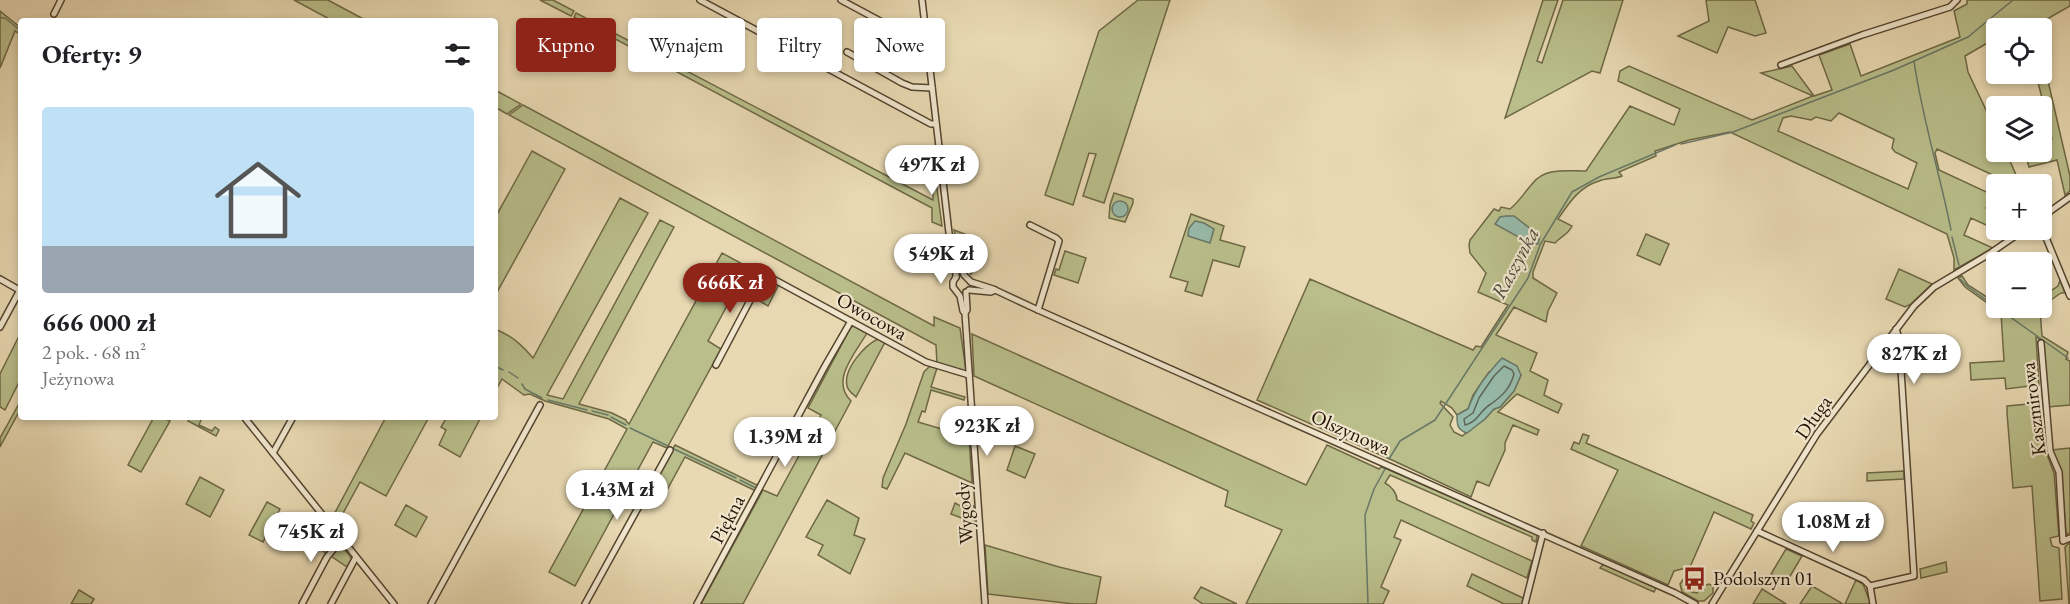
<!DOCTYPE html>
<html lang="pl">
<meta charset="utf-8">
<style>
body{margin:0;font-family:"EB Garamond",serif;background:#f2f2f2;color:#202124;height:100vh;display:flex;flex-direction:column;font-size:22px;white-space:nowrap}
*{box-sizing:border-box;margin:0}
p{font-size:20px;color:#757577}
.icon{flex:none;width:33px;height:33px;fill:none;stroke:currentColor;stroke-width:2;stroke-linecap:round;stroke-linejoin:round}
.map{position:relative;flex:1;overflow:hidden}
.side{position:absolute;left:18px;top:18px;width:480px;height:402px;display:flex;flex-direction:column;background:#fff;border-radius:6px;box-shadow:0 3px 9px #0003}
.side>*{flex:none}
.top-card{position:absolute;left:516px;top:18px;width:570px;height:54px;display:flex;gap:12px}
.fabs{position:absolute;left:1986px;top:18px;display:grid;gap:12px}
.fabs a{display:grid;place-items:center;width:66px;height:66px;border-radius:6px;background:#fff;box-shadow:0 3px 9px #0003;font-size:30px}
.price{position:absolute;translate:-50% -51px;padding:0 14px;border-radius:21px;background:#fff;color:#222;font-size:20px;line-height:39px;filter:drop-shadow(0 2px 3px #0008)}
.price::after{content:'';position:absolute;left:50%;top:36px;width:18px;height:14px;margin-left:-9px;background:inherit;clip-path:polygon(0 0,100% 0,50% 100%)}
.price.active{background:#8f2418;color:#fff}
ul{padding:0;list-style:none}
li{display:grid;align-content:center;gap:12px;height:318px;padding:0 24px}
li span{display:grid;place-items:center;height:186px;border-radius:6px;color:#555}
li>.icon{margin-inline-start:auto}
span .icon{width:108px;height:108px;fill:#fffc;stroke-width:1}
li b{font-size:26px}
h2{display:flex;justify-content:space-between;align-items:center;height:72px;padding:0 24px;font-size:26px}
.chip{padding:0 21px;border-radius:6px;background:#fff;box-shadow:0 3px 9px #0003;font-size:21px;line-height:54px}
.chip.active{background:#8f2418;color:#fff}
.map>svg:first-child{display:block}
.green{fill:#b9be8a;stroke:#6e6846;stroke-width:1.5;fill-rule:evenodd}
.water{fill:#97baaa;stroke:#697767;stroke-width:1.5}
.lines{fill:none;stroke-linecap:round;stroke-linejoin:round}
.shore{stroke:#5d6656;stroke-width:1.5}
.stream{stroke:#697767;stroke-width:1.5}
.minor-casing{stroke:#54442f;stroke-width:8}
.minor{stroke:#f0e6cd;stroke-width:5}
.labels{text-anchor:middle;stroke-width:4.5;stroke-linejoin:round;paint-order:stroke}
.street-label{font-size:20px;fill:#231303;stroke:#f0e6cd}
.poi-label{font-size:20px;fill:#231303;stroke:#f0e6cd;text-anchor:start}
.water-label{font-size:21px;font-style:italic;fill:#4c4d3d;stroke:#f0e6cd}
</style>
<div class="map">
<svg width="2070" height="604" viewBox="0 0 2070 604">
<rect width="100%" height="100%" fill="#e8d9b2"/>
<filter id="stains"><feTurbulence type="fractalNoise" baseFrequency=".00333" numOctaves="4"/><feColorMatrix values="0 0 0 0 .2 0 0 0 0 .09 0 0 0 0 .02 0 0 0 .5 -.17"/></filter>
<radialGradient id="worn" r=".72"><stop offset=".6" stop-color="#630" stop-opacity="0"/><stop offset="1" stop-color="#630" stop-opacity=".3"/></radialGradient>
<g class="green">
<path d="M294 0H328L367 21H333Z"/>
<path d="M540 0H553L574 11 571 16Z"/>
<path d="M1138 0H1170L1104 203 1083 196 1096 154 1089 153 1073 205 1045 195 1099 31Z"/>
<path d="M1543 0H1558L1537 61 1542 63 1563 0H1623L1600 73 1592 71 1505 118Z"/>
<path d="M1706 0H1755L1766 33 1755 36 1728 27 1717 53 1678 36 1709 21Z"/>
<path d="M1967 0H2070V6L2035 26V28H2026L2024 23 2010 28H1996V38L1965 56 1968 72 1996 131V152H2006L2020 184H2012L1937 149 1935 153 1939 170 1993 195 1986 208 1996 213V230H2019L2010 236 1971 218 1964 235 1993 248 1954 270V258L1947 234 1730 132 1689 140 1655 151 1656 156 1619 172 1622 176C1615 179 1606 178 1599 181 1579 187 1569 203 1558 219L1572 226C1568 235 1561 236 1555 243L1545 241 1533 272V278L1557 293 1548 311 1546 322 1514 307 1496 335 1537 353 1530 371 1548 380 1544 395 1562 404 1558 413 1517 394 1498 412 1539 430 1537 435 1513 425 1505 443V450L1489 486 1477 481 1471 497 1392 460 1257 400 1310 279 1473 350 1476 346 1481 347 1508 305 1478 292 1486 273 1470 253 1469 245 1470 240 1494 209 1499 211 1501 207 1510 209C1519 202 1524 193 1532 184 1545 167 1567 171 1586 171L1630 106 1674 125 1680 109 1618 81 1620 71 1629 66 1752 120 1813 96 1761 73 1792 66 1814 96 1832 90 1819 55 1850 44 1861 76 1960 37 1954 11 1967 4ZM1839 113 1894 139 1892 148 1895 152 1917 163 1908 189 1778 131 1783 118 1791 116 1811 120 1816 117 1831 121ZM1489 372 1521 375 1514 391 1500 407 1494 409 1485 419 1462 436 1454 432 1450 425 1453 417 1440 403 1441 401 1452 408 1457 415 1468 409 1473 395Z"/>
<path d="M0 11 21 28V35L15 31 0 68Z"/>
<path d="M576 13 933 200V180L935 174 942 226 932 222V208L574 17Z"/>
<path d="M2042 55 2070 176V191L2065 195 2057 160 2029 167 2025 152H2042V142L2052 139 2036 74H2042Z"/>
<path d="M495 90 521 104 507 114 495 107Z"/>
<path d="M523 105 934 326V317L960 328 966 371 963 372 937 364 936 345 509 115Z"/>
<path d="M532 151 565 169 495 296V218Z"/>
<path d="M1114 193 1133 199V203L1125 222 1109 218 1110 205Z"/>
<path d="M620 198 648 213 547 395 563 399 660 220 674 227 579 404 612 413 626 420V421L629 424 722 253 748 267 708 341 721 349 667 448 653 442 575 586 549 572 627 429 609 419 545 401 530 394 524 395 502 379 495 392V329C512 336 521 344 533 358Z"/>
<path d="M1191 214 1224 226 1220 240 1245 247 1239 267 1213 260 1202 296 1185 291 1188 282 1170 277Z"/>
<path d="M954 230 980 240 971 267 975 269 971 274 963 265Z"/>
<path d="M1646 234 1669 244 1660 265 1637 255Z"/>
<path d="M1065 251 1086 258 1078 283 1054 275 1056 269 1059 270Z"/>
<path d="M1899 269 1932 284 1911 304 1905 307 1886 299Z"/>
<path d="M1962 276 1968 285 1996 303V308H2042V297L2058 286 2060 280 2065 293H2061C2037 309 2040 307 2042 336L2068 352 2066 359 2070 361V405L2048 407 2043 342 2036 337 2039 385 2006 389 2005 378 1971 380 1970 363 2004 361 2001 313 1965 287 1958 278Z"/>
<path d="M770 279 779 284 768 306 755 298 764 283Z"/>
<path d="M854 326 867 333C855 354 830 380 851 401L743 604H701L763 490 777 496 821 415 808 408 851 327Z"/>
<path d="M20 334 21 378 5 410 0 407V374Z"/>
<path d="M972 334 1306 485 1327 445 1379 469 1381 467 1387 469 1537 535 1536 542 1532 540V537L1390 475 1385 483C1391 486 1397 493 1397 500L1532 561 1527 578 1401 520 1394 537 1401 540 1381 587 1389 591 1383 604H1246L1282 530 1225 506 1228 491 974 376Z"/>
<path d="M878 339 885 342 856 397C852 393 848 391 847 386 843 369 865 345 878 339Z"/>
<path d="M930 366 937 368 931 387 965 397 964 400 931 390 925 412 922 411 918 422 969 437 972 483 905 453 887 489 882 487 883 478 906 424 924 372Z"/>
<path d="M21 400V408L0 447V438Z"/>
<path d="M2040 403 2045 449 2054 473 2059 536 2050 538 2052 546 2059 548 2062 599 2040 601 2032 486 2013 488 2007 413V406Z"/>
<path d="M154 417H161L170 421 141 472 128 465Z"/>
<path d="M190 417H197L201 420 199 425 212 431 215 427 219 430 216 436 188 421Z"/>
<path d="M386 417H429L386 496 360 482 336 526 331 520Z"/>
<path d="M447 417H481L460 457 439 445 446 430 441 427Z"/>
<path d="M1583 434 1589 436 1586 443 1753 515 1751 521 1754 523 1751 529 1714 512 1690 567 1674 571 1668 585 1581 546 1618 470 1571 449 1574 442 1579 444Z"/>
<path d="M675 445 759 486 756 491 685 457 667 490 655 483Z"/>
<path d="M1015 446 1035 454 1025 478 1007 470Z"/>
<path d="M2070 448V533L2066 534 2061 469 2052 450Z"/>
<path d="M1904 471V479L1867 481V473Z"/>
<path d="M200 477 224 490 210 517 186 504Z"/>
<path d="M827 500 859 518 854 535 865 539 850 574 818 555 823 545 806 537Z"/>
<path d="M267 502 280 509 263 542 249 535Z"/>
<path d="M955 503 962 507 969 504 974 506 975 523 951 514Z"/>
<path d="M406 505 427 517 416 537 395 525Z"/>
<path d="M322 520 336 538 327 554 310 542Z"/>
<path d="M2070 542V604H2069L2065 547Z"/>
<path d="M985 545 1059 567 1101 577 1096 604H1074L988 594Z"/>
<path d="M343 547 352 559 347 567 331 556 335 550Z"/>
<path d="M1786 549 1802 556 1786 583 1771 574Z"/>
<path d="M1946 562 1947 572 1921 578 1920 569Z"/>
<path d="M1604 564 1656 588 1654 592 1600 568Z"/>
<path d="M1472 574 1523 598 1522 604H1504L1467 586Z"/>
<path d="M1685 577H1691L1694 584 1690 588 1692 592 1697 593 1701 587 1709 584 1713 586V593L1704 601H1698L1682 592 1680 584Z"/>
<path d="M1856 580 1863 584 1871 604H1845Z"/>
<path d="M1812 586 1843 604H1800Z"/>
<path d="M1201 587 1237 604H1203L1194 598Z"/>
<path d="M1762 589 1783 602 1786 604H1753Z"/>
<path d="M79 590 94 599 91 604H71Z"/>
</g>
<g class="water">
<circle cx="1120" cy="209" r="8"/>
<path d="M1506 216H1514L1540 236 1538 244H1531L1495 224 1500 217Z"/>
<path d="M1195 221 1204 223 1214 229 1210 243 1188 236 1189 228Z"/>
<path d="M1502 358 1517 366 1521 375 1514 391 1500 407 1494 409 1485 419 1467 433C1457 430 1457 424 1457 415L1468 409C1475 389 1487 374 1502 358Z"/>
</g>
<g class="lines">
<path class="shore" d="M1504 366 1512 370 1514 374C1510 389 1502 396 1491 404 1480 410 1478 422 1465 425L1464 419 1473 413 1479 398 1494 376Z"/>
<g class="stream">
<path d="M0 18H5L21 31"/>
<path d="M1914 61C1922 118 1940 174 1951 230"/>
<path d="M1681 144 1733 132 1894 70 1968 37 2013 0"/>
<path d="M1952 237 1959 265"/>
<path d="M1960 279 1968 287 2068 358"/>
<path d="M495 366 503 370"/>
<path d="M509 372 518 378"/>
<path d="M522 384 525 389 542 398"/>
<path d="M548 400 587 410"/>
<path d="M592 411 608 415"/>
<path d="M611 417 626 425"/>
<path d="M630 428 668 446"/>
<path d="M674 449 736 478"/>
<path d="M1389 459 1400 441 1435 420 1528 278 1540 245 1572 192 1599 177 1675 145"/>
<path d="M740 480 756 488"/>
<path d="M1368 604 1365 515 1374 489 1385 469"/>
</g>
<defs>
<g id="minor">
<path d="M700 0 931 124H936"/>
<path d="M841 0 921 43H927"/>
<path d="M922 0 949 233 955 257 958 259 964 275 971 282"/>
<path d="M54 14 61 0"/>
<path d="M847 52 902 83 912 87 932 88"/>
<path d="M1781 65 1862 35 1950 7 1957 0"/>
<path d="M2042 217 2070 197"/>
<path d="M1030 225 1056 238 1059 241 1038 310"/>
<path d="M2042 228 2070 296"/>
<path d="M955 257 956 277"/>
<path d="M956 277 953 282V287L960 296 963 311 965 313"/>
<path d="M0 279 21 291"/>
<path d="M971 282 993 289 1038 310 1675 593 1695 604"/>
<path d="M969 290 991 292 995 290"/>
<path d="M966 292 967 310 965 313 985 604"/>
<path d="M0 327 20 290"/>
<path d="M2041 343 2050 451 2059 472 2063 541 2070 538"/>
<path d="M716 365 764 274 926 362 969 375"/>
<path d="M244 417 394 604"/>
<path d="M273 453 293 417"/>
<path d="M1757 531 1864 580 1870 586 1873 604"/>
<path d="M1870 586 1914 576 1899 338 1896 329"/>
<path d="M302 604 327 557 342 539"/>
<path d="M331 604 356 557"/>
<path d="M431 604 540 405"/>
<path d="M585 604 670 450"/>
<path d="M697 604 825 366 851 321"/>
<path d="M1525 604 1543 533"/>
<path d="M1712 604 1817 434 1914 306 1934 287 1989 254 2024 230"/>
</g>
</defs>
<use href="#minor" class="minor-casing"/>
<use href="#minor" class="minor"/>
</g>
<defs>
<symbol id="bus-bare" viewBox="-9 -9 18 18"><path d="M-5-6H5V4H4V6H2V4H-2V6H-4V4H-5ZM-3.5-4V0h7V-4ZM-3.5 1.2v1.5H-2V1.2ZM2 1.2v1.5H3.5V1.2Z" fill="#8f2418" stroke="#f0e6cd" stroke-width="2.5" paint-order="stroke"/></symbol>
</defs>
<g fill-rule="evenodd">
<use href="#bus-bare" x="1678" y="562" width="33" height="33"/>
</g>
<g class="labels">
<g class="street-label">
<text transform="translate(872 316) rotate(29)" y="7">Owocowa</text>
<text transform="translate(2033 409) rotate(-97)" y="7">Kaszmirowa</text>
<text transform="translate(1813 417) rotate(-55)" y="7">Długa</text>
<text transform="translate(1351 432) rotate(24)" y="7">Olszynowa</text>
<text transform="translate(964 513) rotate(-94)" y="7">Wygody</text>
<text transform="translate(727 519) rotate(-62)" y="7">Piękna</text>
</g>
<g class="poi-label">
<text x="1713" y="585">Podolszyn 01</text>
</g>
<g class="water-label">
<text transform="translate(1515 263) rotate(-62)" y="7">Raszynka</text>
</g>
</g>
<rect width="100%" height="100%" filter="url(#stains)"/>
<rect width="100%" height="100%" fill="url(#worn)"/>
</svg>
<div class="fabs">
<a><svg class="icon" aria-label="locate" viewBox="0 0 24 24"><circle cx="12" cy="12" r="6"/><path d="M12 2v4M12 18v4M2 12h4M18 12h4"/></svg></a>
<a><svg class="icon" aria-label="layers" viewBox="0 0 24 24"><path d="M12 4l9 5-9 5-9-5zM3 14l9 5 9-5"/></svg></a>
<a>+</a>
<a>−</a>
</div>
<b class="price" style="left:932px;top:196px">497K zł</b>
<b class="price" style="left:941px;top:285px">549K zł</b>
<b class="price active" style="left:730px;top:314px">666K zł</b>
<b class="price" style="left:1914px;top:385px">827K zł</b>
<b class="price" style="left:987px;top:457px">923K zł</b>
<b class="price" style="left:785px;top:468px">1.39M zł</b>
<b class="price" style="left:617px;top:521px">1.43M zł</b>
<b class="price" style="left:1833px;top:553px">1.08M zł</b>
<b class="price" style="left:311px;top:563px">745K zł</b>
<div class="top-card">
<a class="chip active">Kupno</a>
<a class="chip">Wynajem</a>
<a class="chip">Filtry</a>
<a class="chip">Nowe</a>
</div>
<section class="side">
<h2>Oferty: 9<svg class="icon" aria-label="filters" viewBox="0 0 24 24"><path d="M4 7h16M4 17h16"/><circle cx="9" cy="7" r="2"/><circle cx="15" cy="17" r="2"/></svg></h2>
<ul>
<li><span style="background:linear-gradient(#bfe0f5 75%,#9aa5b1 0)"><svg class="icon" aria-label="home" viewBox="0 0 24 24"><path d="M3 11l9-7 9 7M6 9v11h12V9"/></svg></span><div><b>666 000 zł</b><p>2 pok. · 68 m²</p><p>Jeżynowa</p></div></li>
</ul>
</section>
</div>
